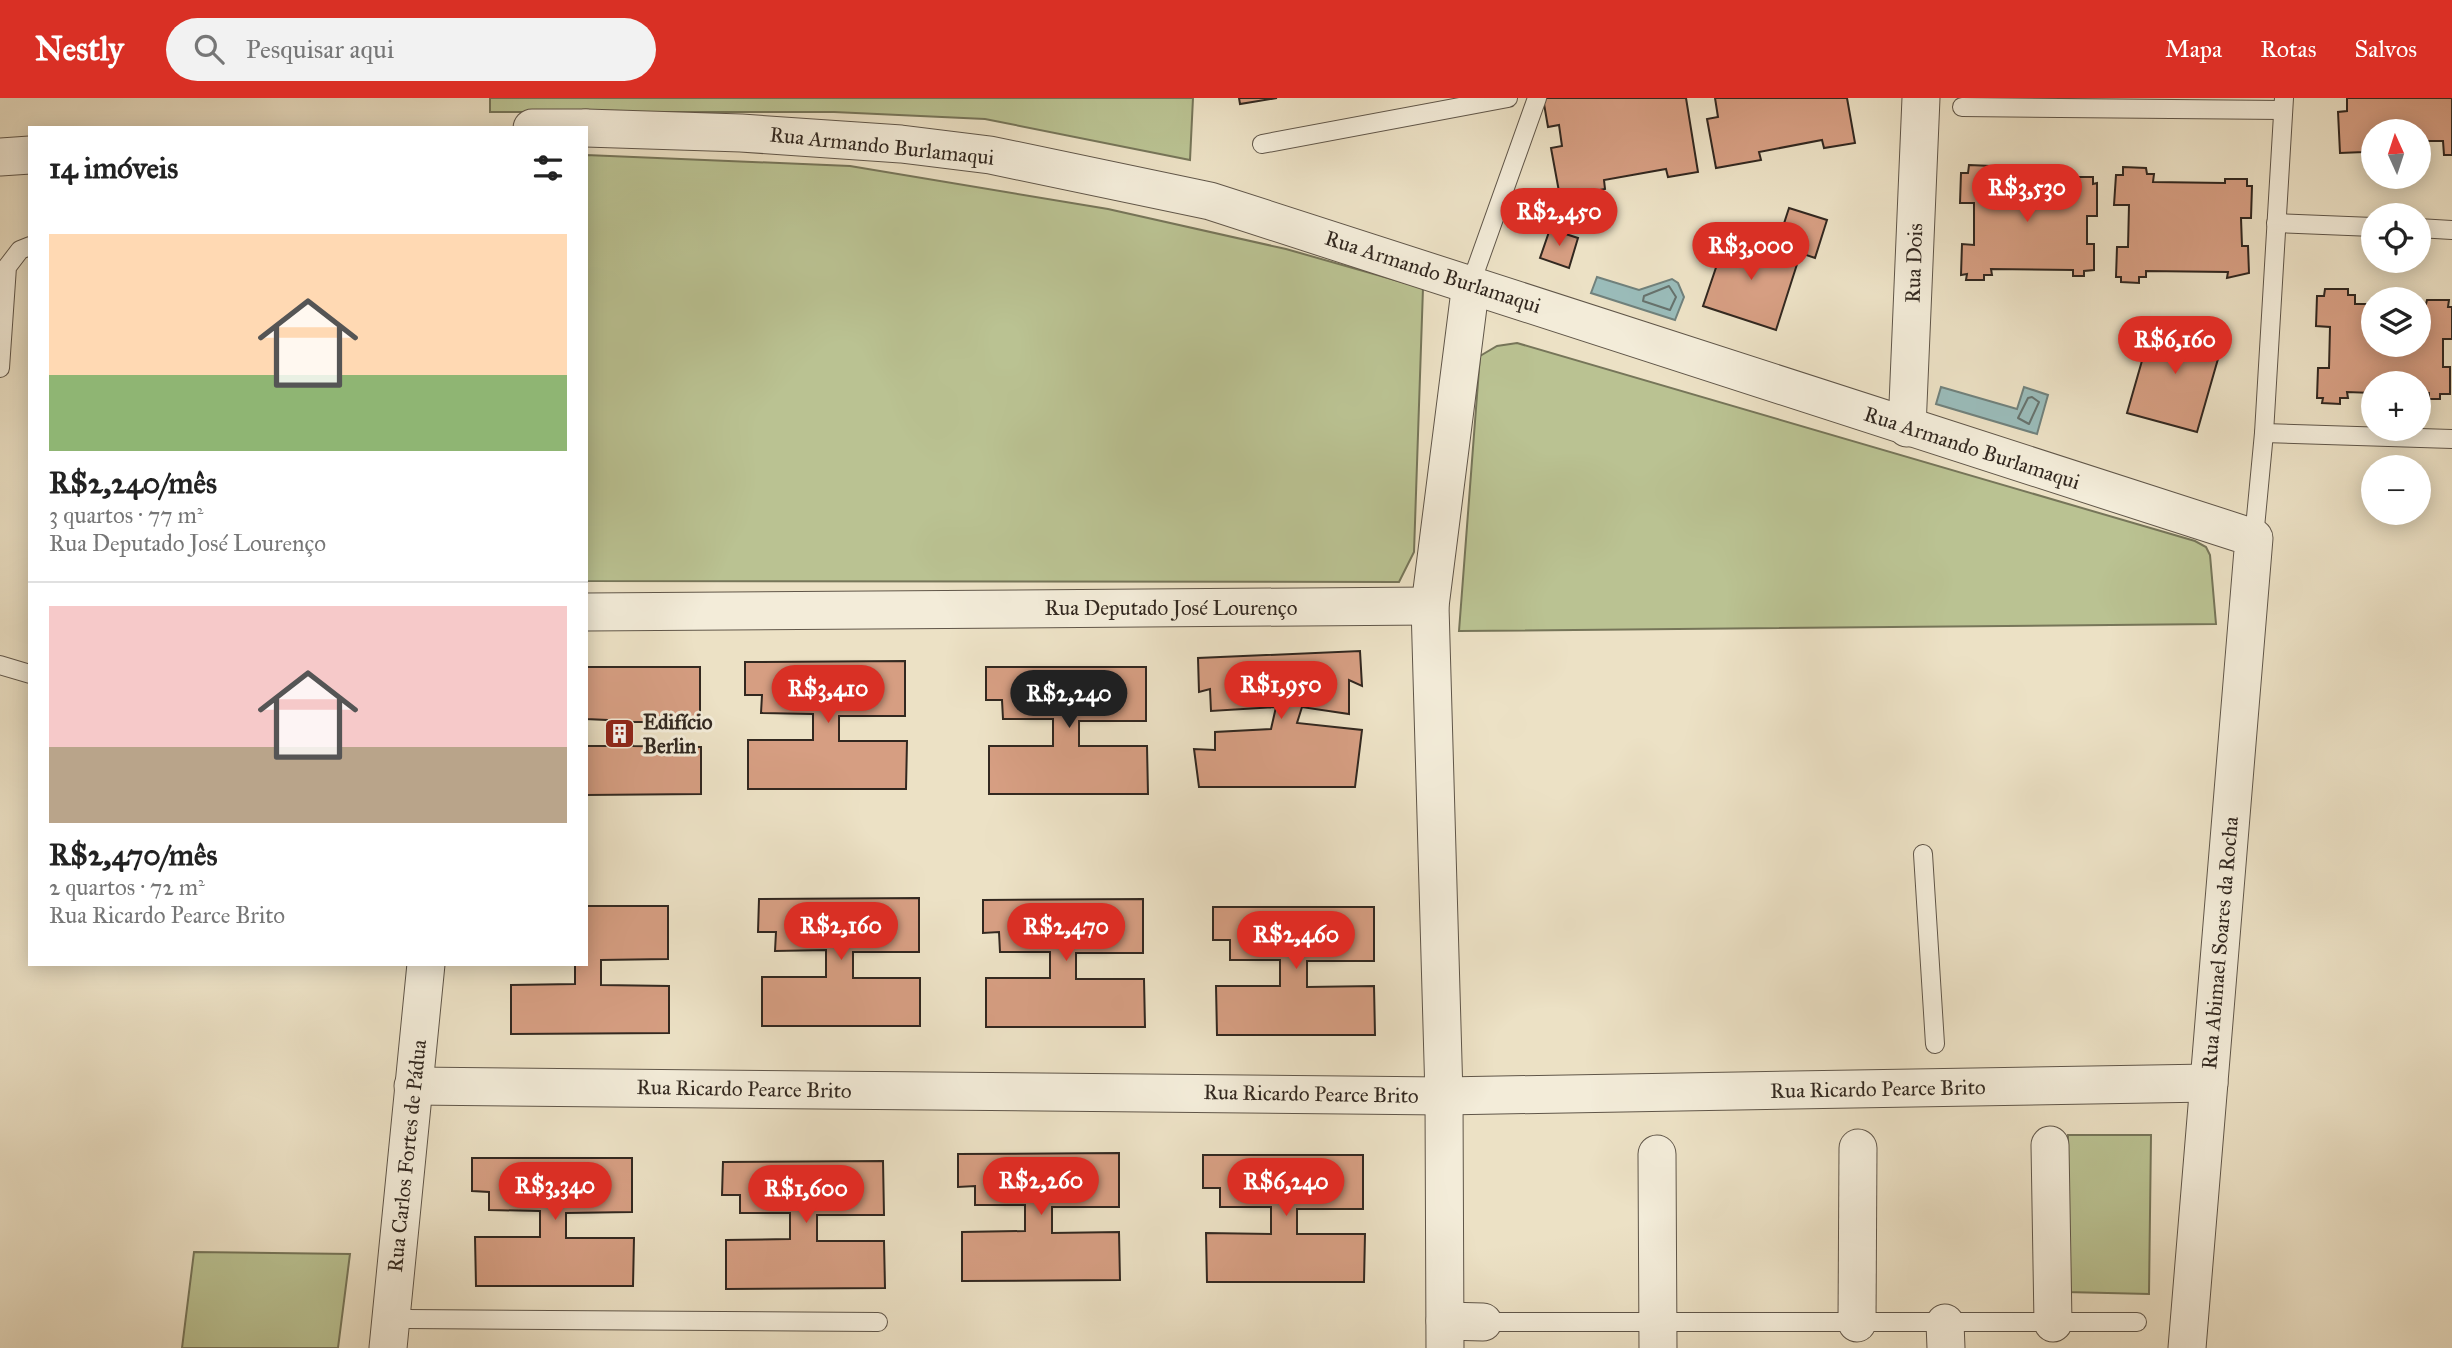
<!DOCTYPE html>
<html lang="pt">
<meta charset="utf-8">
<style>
body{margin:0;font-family:"IM FELL Great Primer",serif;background:#f2f2f2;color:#222;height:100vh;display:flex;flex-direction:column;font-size:26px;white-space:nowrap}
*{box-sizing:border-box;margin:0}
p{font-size:23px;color:#767676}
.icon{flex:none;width:38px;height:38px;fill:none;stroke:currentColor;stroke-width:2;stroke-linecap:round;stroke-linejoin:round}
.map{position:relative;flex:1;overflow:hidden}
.panel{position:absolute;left:28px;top:28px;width:560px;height:840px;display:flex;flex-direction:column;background:#fff;border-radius:0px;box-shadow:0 4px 18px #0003}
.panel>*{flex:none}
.needle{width:46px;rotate:357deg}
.tools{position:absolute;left:2361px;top:21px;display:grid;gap:14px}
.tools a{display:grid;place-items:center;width:70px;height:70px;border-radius:50%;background:#fff;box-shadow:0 4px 18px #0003;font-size:35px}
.price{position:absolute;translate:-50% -60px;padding:0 16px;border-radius:24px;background:#d93025;color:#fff;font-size:23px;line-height:46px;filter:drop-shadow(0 2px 4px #0008)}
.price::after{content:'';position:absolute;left:50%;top:42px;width:21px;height:16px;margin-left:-10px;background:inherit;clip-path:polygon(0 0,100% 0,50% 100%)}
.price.on{background:#222;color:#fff}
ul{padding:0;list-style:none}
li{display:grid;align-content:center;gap:14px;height:371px;padding:0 21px}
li+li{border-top:2px solid #e0e0e0}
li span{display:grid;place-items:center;height:217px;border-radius:0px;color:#555}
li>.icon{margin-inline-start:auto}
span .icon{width:126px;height:126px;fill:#fffc;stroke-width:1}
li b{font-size:30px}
h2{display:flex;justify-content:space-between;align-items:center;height:84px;padding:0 21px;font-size:30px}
header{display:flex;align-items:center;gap:42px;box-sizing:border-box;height:98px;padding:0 35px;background:#d93025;color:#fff}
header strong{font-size:33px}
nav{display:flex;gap:38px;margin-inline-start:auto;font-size:24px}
.search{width:490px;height:63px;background:#f2f2f2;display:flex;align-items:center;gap:18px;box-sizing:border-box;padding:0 24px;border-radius:38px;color:#767676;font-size:26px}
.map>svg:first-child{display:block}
.green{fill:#bac292;stroke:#767559;stroke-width:2}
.water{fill:#9abcba;stroke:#70817c;stroke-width:2}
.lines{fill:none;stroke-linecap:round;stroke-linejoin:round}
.shore{stroke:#66726d;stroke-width:2}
.building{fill:#d69e82;stroke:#322820;stroke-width:2}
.lane-casing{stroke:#605649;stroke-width:20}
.street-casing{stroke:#605649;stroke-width:39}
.lane{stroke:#f3ecd9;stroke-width:18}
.street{stroke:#f3ecd9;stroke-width:37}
.labels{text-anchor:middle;stroke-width:6;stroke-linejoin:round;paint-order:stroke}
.street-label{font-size:21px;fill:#322820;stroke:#f3ecd9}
.poi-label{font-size:21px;font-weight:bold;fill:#322820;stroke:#f3ecd9;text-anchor:start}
</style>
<header>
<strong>Nestly</strong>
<div class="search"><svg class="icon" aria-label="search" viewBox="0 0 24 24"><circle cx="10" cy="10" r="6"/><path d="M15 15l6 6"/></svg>Pesquisar aqui</div>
<nav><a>Mapa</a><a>Rotas</a><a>Salvos</a></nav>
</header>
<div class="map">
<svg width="2452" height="1250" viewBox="0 0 2452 1250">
<rect width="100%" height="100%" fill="#ece1c5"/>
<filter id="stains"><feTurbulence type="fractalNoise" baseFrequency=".00286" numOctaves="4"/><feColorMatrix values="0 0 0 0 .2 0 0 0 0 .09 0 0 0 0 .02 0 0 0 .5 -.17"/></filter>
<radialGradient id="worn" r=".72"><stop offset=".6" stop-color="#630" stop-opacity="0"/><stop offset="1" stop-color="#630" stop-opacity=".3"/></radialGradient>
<g class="green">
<path d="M490 0H1193L1190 62 985 21 834 14H490Z"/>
<path d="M586 57 850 68 1108 111 1286 151 1423 190 1414 454 1399 484 586 483Z"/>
<path d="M1517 245 2195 443 2206 449 2210 457 2216 526 1459 533 1480 258 1497 248Z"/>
<path d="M2068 1037H2151L2149 1196 2066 1194Z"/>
<path d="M194 1154 350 1156 338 1250H182Z"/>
</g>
<g class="water">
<path d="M1597 179 1639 192 1672 181 1678 185 1684 199 1675 222 1591 195Z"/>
<path d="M1941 289 2017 311 2024 289 2048 297 2037 336 1936 306Z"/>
</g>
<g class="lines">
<g class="shore">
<path d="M1669 188 1676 199 1670 212 1643 203 1644 198Z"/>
<path d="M2032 299 2039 304 2029 326 2018 320 2028 300Z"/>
</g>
</g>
<g class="building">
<path d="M1239 0H1277L1240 6Z"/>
<path d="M1543 0H1686L1698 74 1668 79 1666 71 1604 82 1605 91 1560 99 1551 50 1562 48 1559 27 1548 29Z"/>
<path d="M1715 0H1847L1855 45 1824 50 1822 42 1759 54 1761 62 1716 70 1707 21 1718 19Z"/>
<path d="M2347 0H2452V57H2444L2443 43H2418V33H2373V45H2364V54L2340 55 2338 14 2347 13Z"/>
<path d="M1969 67 1992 68V74L1999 73V82L2070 83 2071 79H2093V86L2097 85V118H2087V146H2094V172L2084 173V178H2073V172L1991 171 1992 177H1984V182H1966L1967 176 1961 177 1962 146 1974 147V105H1960L1961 75H1968Z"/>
<path d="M2123 69 2146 70 2147 76H2154L2153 84 2225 85V81H2247V88H2252L2251 120H2241L2242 148H2248L2249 175 2227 180 2228 174 2146 173V179H2139V185L2121 184V179H2116L2117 149H2128L2129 107H2114L2116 77H2123Z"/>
<path d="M1789 110 1827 122 1815 160 1777 147Z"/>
<path d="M1550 131 1578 140 1569 170 1540 160Z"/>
<path d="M1727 137 1799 160 1776 232 1703 208Z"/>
<path d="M2325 191H2348V197H2355V206H2373V247H2418V206H2426L2427 202H2449L2448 209H2452V241H2443V269H2450V296H2440V301H2429V295H2418V285H2373V295L2347 294 2348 300H2340V306L2322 305 2323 300H2317L2318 270H2329L2330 229 2316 228 2317 198H2324Z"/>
<path d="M2154 221 2224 240 2197 334 2127 315Z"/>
<path d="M1360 553 1362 588 1349 582V616L1302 609 1297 625 1362 632 1355 689H1199L1194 651 1215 652V634L1271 631 1276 609 1211 613 1210 591 1199 594 1198 560Z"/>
<path d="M905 563V618H839V643H907L906 691H748V642H813V616L761 615 762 597H745V564Z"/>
<path d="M586 569H700V624H633V648L701 649V696L586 697V648H607V622L586 621Z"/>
<path d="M986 569H1146V623H1079V648H1147L1148 696H989V648H1053V621H1003L1002 602H986Z"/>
<path d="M919 800V854H853V880H920V928H762V879H826V852L775 853 776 834H758L759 801Z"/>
<path d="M1143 801V855H1076V881H1144L1145 929H986V880H1050V854H1000L999 834 983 835V802Z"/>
<path d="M586 808H668V861L601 862V887L669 888V935L511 936V887L575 886V866H586Z"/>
<path d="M1213 809H1374V863H1307V889L1374 888 1375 937H1217L1216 888H1280V862H1230V842H1213Z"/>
<path d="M1119 1055V1109H1052V1135L1119 1134 1120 1182 962 1183V1134L1025 1133V1107H975V1088L958 1089V1056Z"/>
<path d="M1203 1057H1363V1111H1297V1136H1365L1364 1184H1207L1206 1135 1271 1136V1109H1220V1090H1203Z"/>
<path d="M472 1060H632V1114L566 1115V1140H634L633 1188H476L475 1139H540V1113L489 1112V1094L472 1093Z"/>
<path d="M883 1063 884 1117H817V1143H884L885 1190 726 1191V1142L790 1141V1115H740V1097H722L723 1064Z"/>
</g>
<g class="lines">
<defs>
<g id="lane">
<path d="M1962 9 2283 12"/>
<path d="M1262 46 1508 0"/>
<path d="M2276 125 2373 129"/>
<path d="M2418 130 2452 132"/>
<path d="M1471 185 1537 0"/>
<path d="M0 270 7 169 20 152 30 148"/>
<path d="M2264 335 2452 341"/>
<path d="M2254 440 2264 335 2284 0"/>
<path d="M0 567 30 576"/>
<path d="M1923 756 1935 946"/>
<path d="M407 1221 878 1224"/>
<path d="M1483 1224H2137"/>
</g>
<g id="street">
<path d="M532 30H585"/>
<path d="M586 30 741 35 901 46 990 57 1210 103 2254 440 2187 1250"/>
<path d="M0 59 30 57"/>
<path d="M1907 330 1921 0"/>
<path d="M586 514 1430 508"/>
<path d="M413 988 1444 998 2209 985"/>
<path d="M2050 1047 2053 1225"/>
<path d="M1657 1056 1658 1250"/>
<path d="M1445 1223 1483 1224"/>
<path d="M1857 1225 1858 1050"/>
<path d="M1945 1225 1946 1250"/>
<path d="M388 1250 426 866"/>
<path d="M1445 1250 1444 998 1430 508 1471 185"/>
</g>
</defs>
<use href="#lane" class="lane-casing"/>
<use href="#street" class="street-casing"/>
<use href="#lane" class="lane"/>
<use href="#street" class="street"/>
</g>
<defs>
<symbol id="building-square" viewBox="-11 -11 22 22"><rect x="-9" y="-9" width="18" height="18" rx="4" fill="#8f2418" stroke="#f3ecd9"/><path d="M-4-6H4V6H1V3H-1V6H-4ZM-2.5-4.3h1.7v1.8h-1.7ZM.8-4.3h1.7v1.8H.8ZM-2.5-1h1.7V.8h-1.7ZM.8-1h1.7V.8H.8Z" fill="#fff"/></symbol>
</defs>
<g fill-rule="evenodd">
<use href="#building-square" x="602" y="618" width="35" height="35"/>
</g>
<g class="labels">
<g class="street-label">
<text transform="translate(882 48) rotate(6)" y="7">Rua Armando Burlamaqui</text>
<text transform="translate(1914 165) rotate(-88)" y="7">Rua Dois</text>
<text transform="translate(1433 174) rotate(18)" y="7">Rua Armando Burlamaqui</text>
<text transform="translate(1972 350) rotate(18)" y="7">Rua Armando Burlamaqui</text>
<text x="1171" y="517">Rua Deputado José Lourenço</text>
<text transform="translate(2220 845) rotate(-85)" y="7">Rua Abimael Soares da Rocha</text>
<text transform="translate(744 991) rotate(1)" y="7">Rua Ricardo Pearce Brito</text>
<text transform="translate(1878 991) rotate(-1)" y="7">Rua Ricardo Pearce Brito</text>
<text transform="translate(1311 996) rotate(1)" y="7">Rua Ricardo Pearce Brito</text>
<text transform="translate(407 1058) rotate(-84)" y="7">Rua Carlos Fortes de Pádua</text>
</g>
<g class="poi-label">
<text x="643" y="631">Edifício<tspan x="643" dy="24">Berlin</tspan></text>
</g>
</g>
<rect width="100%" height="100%" filter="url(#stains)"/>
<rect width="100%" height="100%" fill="url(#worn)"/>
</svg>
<div class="tools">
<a><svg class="needle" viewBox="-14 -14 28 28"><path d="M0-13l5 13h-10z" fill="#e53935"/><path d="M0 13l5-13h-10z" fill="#767676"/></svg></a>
<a><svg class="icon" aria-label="locate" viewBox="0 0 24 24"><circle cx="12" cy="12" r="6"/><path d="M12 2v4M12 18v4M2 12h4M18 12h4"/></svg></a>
<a><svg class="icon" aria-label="layers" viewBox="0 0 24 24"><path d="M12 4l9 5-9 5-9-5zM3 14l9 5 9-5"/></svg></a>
<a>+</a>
<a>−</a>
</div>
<b class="price" style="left:2027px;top:126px">R$3,530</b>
<b class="price" style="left:1559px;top:150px">R$2,450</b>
<b class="price" style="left:1751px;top:184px">R$3,000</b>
<b class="price" style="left:2175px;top:278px">R$6,160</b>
<b class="price" style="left:1281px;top:623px">R$1,950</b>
<b class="price" style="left:828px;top:627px">R$3,410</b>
<b class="price on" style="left:1069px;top:632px">R$2,240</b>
<b class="price" style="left:841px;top:864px">R$2,160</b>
<b class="price" style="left:1066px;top:865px">R$2,470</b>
<b class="price" style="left:1296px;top:873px">R$2,460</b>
<b class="price" style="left:1041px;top:1119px">R$2,260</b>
<b class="price" style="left:1286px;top:1120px">R$6,240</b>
<b class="price" style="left:555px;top:1124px">R$3,340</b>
<b class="price" style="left:806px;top:1127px">R$1,600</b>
<section class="panel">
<h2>14 imóveis<svg class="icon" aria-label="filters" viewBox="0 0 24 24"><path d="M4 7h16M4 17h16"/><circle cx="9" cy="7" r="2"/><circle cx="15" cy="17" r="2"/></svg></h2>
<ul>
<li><span style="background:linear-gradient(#ffd9b3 65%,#8fb573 0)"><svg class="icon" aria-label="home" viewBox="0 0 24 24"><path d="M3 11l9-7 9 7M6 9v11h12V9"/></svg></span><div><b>R$2,240/mês</b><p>3 quartos · 77 m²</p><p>Rua Deputado José Lourenço</p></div></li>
<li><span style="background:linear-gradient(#f6c9c9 65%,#b9a48a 0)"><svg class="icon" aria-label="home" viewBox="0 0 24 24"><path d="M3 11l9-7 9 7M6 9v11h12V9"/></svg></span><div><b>R$2,470/mês</b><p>2 quartos · 72 m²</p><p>Rua Ricardo Pearce Brito</p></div></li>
</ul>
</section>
</div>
